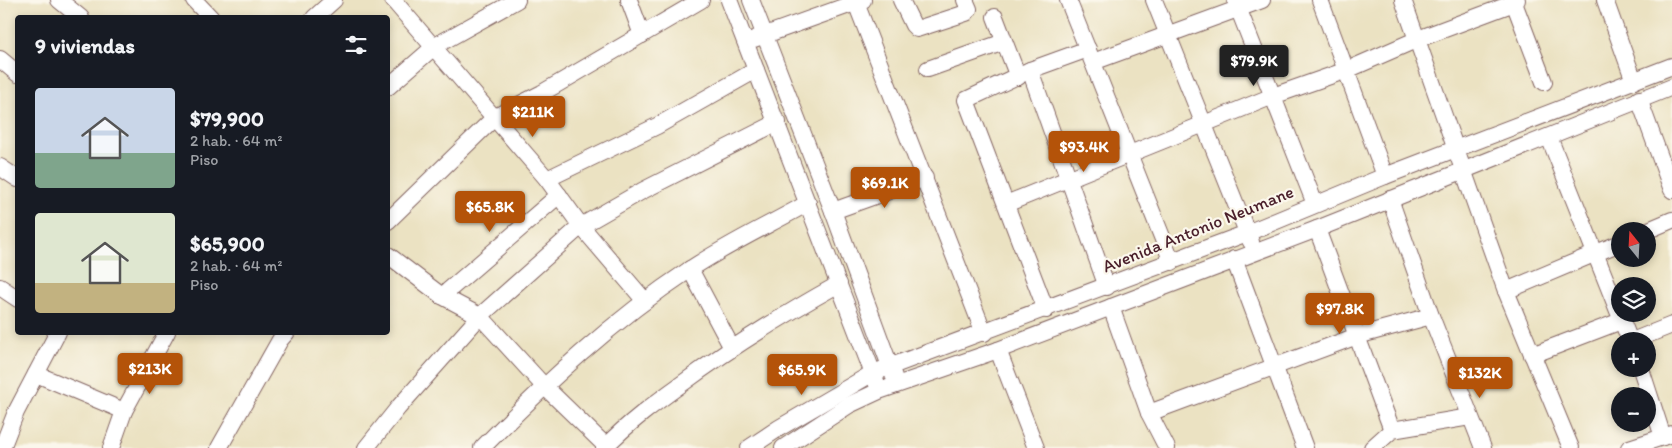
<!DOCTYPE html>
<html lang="es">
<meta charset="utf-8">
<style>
body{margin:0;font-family:Itim,sans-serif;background:#242831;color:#f1f3f6;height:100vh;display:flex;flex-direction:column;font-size:19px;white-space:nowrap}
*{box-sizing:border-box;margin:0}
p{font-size:16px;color:#9ea1a6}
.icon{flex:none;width:28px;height:28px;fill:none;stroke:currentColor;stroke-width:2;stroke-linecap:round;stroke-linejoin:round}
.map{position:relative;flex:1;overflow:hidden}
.panel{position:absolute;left:15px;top:15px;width:375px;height:320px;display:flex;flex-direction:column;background:#171b24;border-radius:5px;box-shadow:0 2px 8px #0003}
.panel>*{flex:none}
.needle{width:32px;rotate:342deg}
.buttons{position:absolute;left:1611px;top:222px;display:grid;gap:10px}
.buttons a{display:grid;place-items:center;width:45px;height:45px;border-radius:50%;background:#171b24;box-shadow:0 2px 8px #0003;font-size:25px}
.price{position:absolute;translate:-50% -42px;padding:0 11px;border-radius:5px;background:#b45309;color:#fff;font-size:16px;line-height:32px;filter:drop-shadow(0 1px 2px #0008)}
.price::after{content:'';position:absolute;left:50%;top:30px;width:15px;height:11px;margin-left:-8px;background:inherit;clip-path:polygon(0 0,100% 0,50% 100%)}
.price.active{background:#222;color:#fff}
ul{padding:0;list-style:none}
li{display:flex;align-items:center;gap:15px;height:125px;padding:0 20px}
li span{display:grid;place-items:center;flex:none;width:140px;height:100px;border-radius:5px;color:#555}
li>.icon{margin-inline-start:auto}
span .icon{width:60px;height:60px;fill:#fffc;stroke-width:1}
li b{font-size:21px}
h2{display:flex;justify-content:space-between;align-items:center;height:60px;padding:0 20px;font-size:21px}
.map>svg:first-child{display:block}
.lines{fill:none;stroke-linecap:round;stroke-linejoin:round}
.minor-casing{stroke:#826360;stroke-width:18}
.minor{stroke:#fff;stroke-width:16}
.labels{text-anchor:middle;stroke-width:4.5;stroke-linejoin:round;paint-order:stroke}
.street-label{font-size:18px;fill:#4a1f2b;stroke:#fbf7ec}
</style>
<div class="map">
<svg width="1672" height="448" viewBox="0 0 1672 448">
<rect width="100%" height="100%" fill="#fbf7ec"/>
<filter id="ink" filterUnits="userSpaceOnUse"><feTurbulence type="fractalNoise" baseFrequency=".02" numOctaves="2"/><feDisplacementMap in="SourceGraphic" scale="10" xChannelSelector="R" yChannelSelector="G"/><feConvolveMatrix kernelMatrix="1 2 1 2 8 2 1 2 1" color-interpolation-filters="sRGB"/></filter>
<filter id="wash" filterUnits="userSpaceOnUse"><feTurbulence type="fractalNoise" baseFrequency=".0096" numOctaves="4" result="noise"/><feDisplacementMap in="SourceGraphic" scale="20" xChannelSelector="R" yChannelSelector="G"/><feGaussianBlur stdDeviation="1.12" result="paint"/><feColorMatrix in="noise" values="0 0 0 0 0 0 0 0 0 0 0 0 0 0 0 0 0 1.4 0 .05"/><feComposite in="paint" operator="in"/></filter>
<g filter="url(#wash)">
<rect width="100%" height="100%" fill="#ebe2c2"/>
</g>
<g filter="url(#ink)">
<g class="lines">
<defs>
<g id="minor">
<path d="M59 0 81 18"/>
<path d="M194 0 211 18"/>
<path d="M393 0 547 179 581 226 645 301"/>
<path d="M629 0 642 35"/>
<path d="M729 0 877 384"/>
<path d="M751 0 833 211 894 377"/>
<path d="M901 0 913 25 917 29 966 13 969 9 965 0"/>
<path d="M1068 0 1172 262"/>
<path d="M1154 0 1251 242"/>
<path d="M1235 0 1315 204"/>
<path d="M1320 0 1385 176"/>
<path d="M1403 0 1506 291 1571 448"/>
<path d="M1513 0 1544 82"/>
<path d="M1605 0 1634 81"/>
<path d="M856 3 984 333"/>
<path d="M995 17 1018 77"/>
<path d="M314 18 334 0"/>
<path d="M754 39 863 0"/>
<path d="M0 59 18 74"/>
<path d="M1093 62 1262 0"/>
<path d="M928 69 1004 42"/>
<path d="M1030 70 1107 287"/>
<path d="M388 87 435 46 517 0"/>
<path d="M1639 99 1672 190"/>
<path d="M1549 137 1630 341"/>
<path d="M0 167 18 179"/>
<path d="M547 179 657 126 756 70"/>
<path d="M1390 199 1431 316 1483 448"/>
<path d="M1006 204 1273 96 1347 70 1418 39 1514 3 1517 0"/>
<path d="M833 211 925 178"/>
<path d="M388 221 495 117 542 93 701 0"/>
<path d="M1317 229 1392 430"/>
<path d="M1646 231 1672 220"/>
<path d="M388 255 442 296 480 316 543 385 608 448"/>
<path d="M1234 259 1305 448"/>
<path d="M690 269 732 348"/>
<path d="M0 287 18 299"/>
<path d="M1506 291 1620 243"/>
<path d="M442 296 559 195"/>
<path d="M1111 307 1149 413 1167 448"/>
<path d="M1046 310 966 100 1030 70 1088 49"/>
<path d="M1632 341 1672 325"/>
<path d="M998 350 1036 448"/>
<path d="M1532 355 1621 321"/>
<path d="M1641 369 1663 437"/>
<path d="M36 374 124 411"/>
<path d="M1149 413 1357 336 1431 316"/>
<path d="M2 448 16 412 58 332"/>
<path d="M111 448 124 411 167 332"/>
<path d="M219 448 280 340 287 332"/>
<path d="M366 448 398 408 480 316 581 226 642 191 778 122"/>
<path d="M482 448C546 383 612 321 689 270 726 245 769 225 808 203"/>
<path d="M604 448C628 423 655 403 683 383 733 346 785 314 839 284"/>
<path d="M749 448 779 428 873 373 1247 233 1385 176 1672 66"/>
<path d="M783 448 849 405 879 391 998 350 1317 229 1672 87"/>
<path d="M1372 448 1392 430 1470 417"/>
<path d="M1629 448 1672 434"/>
</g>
</defs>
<use href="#minor" class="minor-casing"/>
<use href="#minor" class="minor"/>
</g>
</g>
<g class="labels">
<g class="street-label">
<text transform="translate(1198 229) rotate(-22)" y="6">Avenida Antonio Neumane</text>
</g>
</g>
</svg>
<div class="buttons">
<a><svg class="needle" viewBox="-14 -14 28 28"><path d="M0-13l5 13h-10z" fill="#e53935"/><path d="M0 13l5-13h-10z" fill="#9ea1a6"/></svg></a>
<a><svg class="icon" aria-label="layers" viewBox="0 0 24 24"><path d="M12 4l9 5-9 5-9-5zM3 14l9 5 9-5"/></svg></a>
<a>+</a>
<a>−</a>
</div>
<b class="price active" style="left:1254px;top:87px">$79.9K</b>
<b class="price" style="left:533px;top:138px">$211K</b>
<b class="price" style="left:1084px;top:173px">$93.4K</b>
<b class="price" style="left:885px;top:209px">$69.1K</b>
<b class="price" style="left:490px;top:233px">$65.8K</b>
<b class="price" style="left:1340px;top:335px">$97.8K</b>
<b class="price" style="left:150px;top:395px">$213K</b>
<b class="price" style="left:802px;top:396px">$65.9K</b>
<b class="price" style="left:1480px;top:399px">$132K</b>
<section class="panel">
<h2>9 viviendas<svg class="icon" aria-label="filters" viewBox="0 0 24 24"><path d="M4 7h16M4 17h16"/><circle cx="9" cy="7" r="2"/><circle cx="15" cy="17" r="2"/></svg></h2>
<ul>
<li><span style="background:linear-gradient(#c9d6e8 65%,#7fa58c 0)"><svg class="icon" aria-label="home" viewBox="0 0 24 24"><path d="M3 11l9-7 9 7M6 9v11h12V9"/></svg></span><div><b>$79,900</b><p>2 hab. · 64 m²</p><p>Piso</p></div></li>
<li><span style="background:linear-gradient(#dfe7d0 70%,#c2b280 0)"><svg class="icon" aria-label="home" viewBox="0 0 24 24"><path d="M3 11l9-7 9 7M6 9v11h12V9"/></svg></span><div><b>$65,900</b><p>2 hab. · 64 m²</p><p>Piso</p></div></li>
</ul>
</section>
</div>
